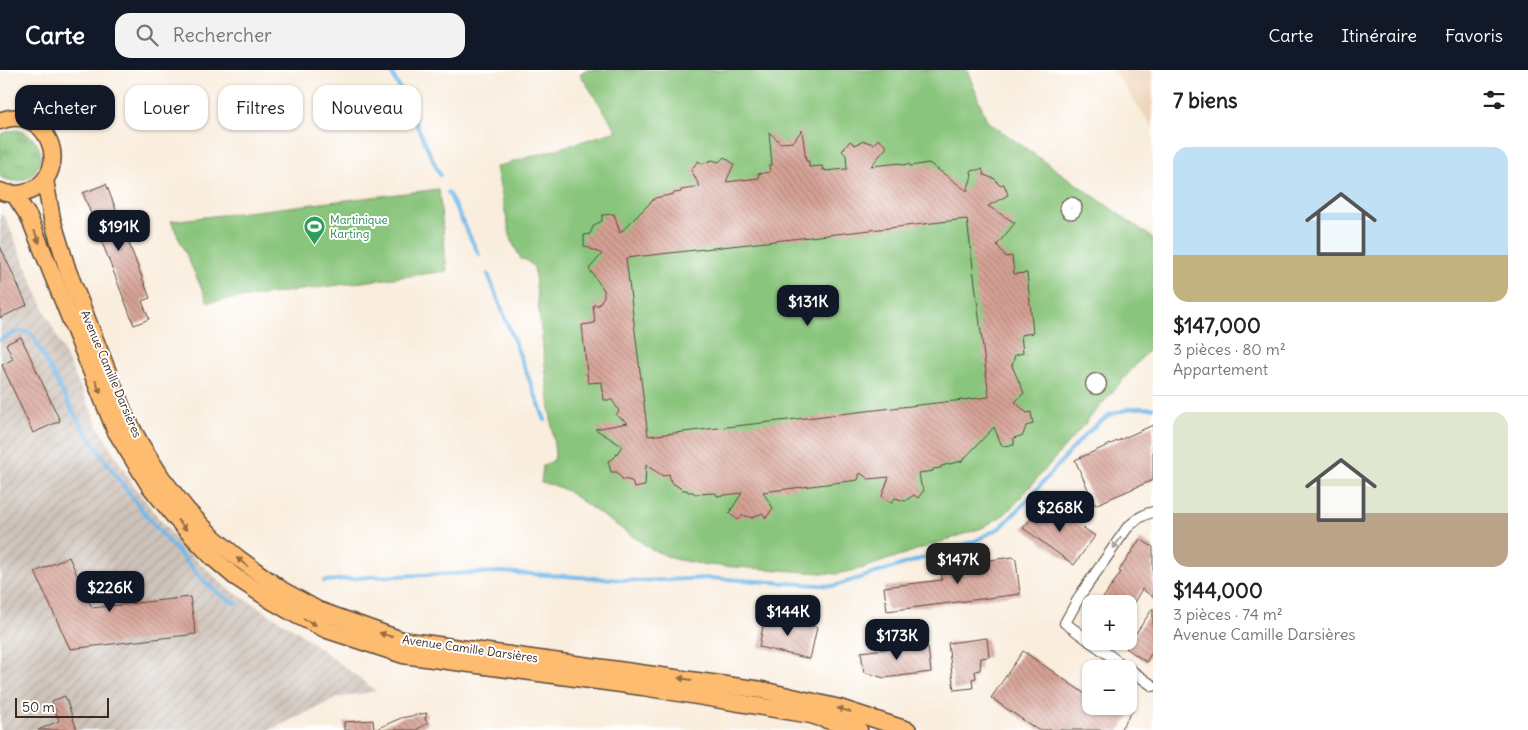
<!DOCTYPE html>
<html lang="fr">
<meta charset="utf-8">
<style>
body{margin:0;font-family:Delius,sans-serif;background:#f2f2f2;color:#222;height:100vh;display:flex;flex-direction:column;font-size:19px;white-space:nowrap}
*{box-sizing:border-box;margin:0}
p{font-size:16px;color:#767676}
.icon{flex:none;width:28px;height:28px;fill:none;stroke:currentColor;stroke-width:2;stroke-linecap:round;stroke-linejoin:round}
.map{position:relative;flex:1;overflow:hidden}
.panel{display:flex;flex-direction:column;background:#fff;width:375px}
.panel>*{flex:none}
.guide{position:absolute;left:15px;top:15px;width:475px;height:45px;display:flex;gap:10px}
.tools{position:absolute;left:1082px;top:525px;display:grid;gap:10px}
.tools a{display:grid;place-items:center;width:55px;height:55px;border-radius:10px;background:#fff;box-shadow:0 1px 4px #0004;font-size:25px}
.scale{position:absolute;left:15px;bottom:12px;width:94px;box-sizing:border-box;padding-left:5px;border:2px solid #3b2a1e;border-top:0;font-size:14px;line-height:18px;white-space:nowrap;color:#3b2a1e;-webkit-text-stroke:4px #fff;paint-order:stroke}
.price{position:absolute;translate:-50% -42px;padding:0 11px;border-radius:10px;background:#111827;color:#fff;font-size:16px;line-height:32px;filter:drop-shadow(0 1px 2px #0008)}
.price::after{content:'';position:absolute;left:50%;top:30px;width:15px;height:11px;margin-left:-8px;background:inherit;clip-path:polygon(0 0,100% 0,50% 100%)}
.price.active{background:#222;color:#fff}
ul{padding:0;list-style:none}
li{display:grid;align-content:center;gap:10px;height:265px;padding:0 20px}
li+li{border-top:1px solid #e0e0e0}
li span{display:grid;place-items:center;height:155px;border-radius:15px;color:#555}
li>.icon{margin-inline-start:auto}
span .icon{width:90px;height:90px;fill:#fffc;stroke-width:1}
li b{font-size:21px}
h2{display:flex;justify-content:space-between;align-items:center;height:60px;padding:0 20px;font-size:21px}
.tag{padding:0 18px;border-radius:15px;background:#fff;box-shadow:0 1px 4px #0004;font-size:18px;line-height:45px}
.tag.active{background:#111827;color:#fff}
header{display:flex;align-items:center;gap:30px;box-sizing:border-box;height:70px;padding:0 25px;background:#111827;color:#fff}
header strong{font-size:24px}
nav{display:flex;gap:28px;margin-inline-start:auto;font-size:18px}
.search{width:350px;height:45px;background:#f2f2f2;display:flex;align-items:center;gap:12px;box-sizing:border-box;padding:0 18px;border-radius:15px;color:#767676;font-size:19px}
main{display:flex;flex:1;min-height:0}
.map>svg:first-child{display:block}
.built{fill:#efd6bb}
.industrial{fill:url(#industrial-furrows)}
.grass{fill:url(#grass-tufts);stroke:#62784c}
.park{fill:#89c57b;stroke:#62784c}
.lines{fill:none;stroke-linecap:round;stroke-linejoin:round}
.stream{stroke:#73b9ea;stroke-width:4}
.building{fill:url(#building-back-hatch);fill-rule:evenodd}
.street-casing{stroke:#58473b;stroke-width:12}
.primary-casing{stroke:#58473b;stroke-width:19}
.street{stroke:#fff;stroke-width:10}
.primary{stroke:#febc70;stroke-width:16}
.oneway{fill:#936c43}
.oneway2{fill:#a79f9a}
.labels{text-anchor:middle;stroke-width:4;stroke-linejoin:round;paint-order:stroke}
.leisure-label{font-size:12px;fill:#27864d;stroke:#fff;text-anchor:start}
.street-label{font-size:12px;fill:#3b2a1e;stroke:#fff}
</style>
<header>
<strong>Carte</strong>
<div class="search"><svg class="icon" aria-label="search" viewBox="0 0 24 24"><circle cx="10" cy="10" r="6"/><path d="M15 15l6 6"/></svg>Rechercher</div>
<nav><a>Carte</a><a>Itinéraire</a><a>Favoris</a></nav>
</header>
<main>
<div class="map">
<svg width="1153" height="660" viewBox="0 0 1153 660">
<defs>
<pattern id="industrial-furrows" width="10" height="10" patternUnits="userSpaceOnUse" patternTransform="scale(1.25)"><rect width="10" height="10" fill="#cdc2b9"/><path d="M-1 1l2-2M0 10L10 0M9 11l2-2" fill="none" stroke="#b1a79f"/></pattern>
<pattern id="grass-tufts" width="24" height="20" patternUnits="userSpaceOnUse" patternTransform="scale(1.25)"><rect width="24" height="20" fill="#89c57b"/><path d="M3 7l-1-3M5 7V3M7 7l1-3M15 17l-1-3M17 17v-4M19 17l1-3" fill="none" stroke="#71a064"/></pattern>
<pattern id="building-back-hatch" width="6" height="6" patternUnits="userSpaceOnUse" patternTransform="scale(1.25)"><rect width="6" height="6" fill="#d6a195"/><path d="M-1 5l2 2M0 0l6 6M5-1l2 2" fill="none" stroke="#af8379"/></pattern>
</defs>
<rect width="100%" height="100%" fill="#fff"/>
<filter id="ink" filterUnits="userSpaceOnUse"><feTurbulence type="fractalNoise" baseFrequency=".02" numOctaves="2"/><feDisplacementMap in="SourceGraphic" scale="10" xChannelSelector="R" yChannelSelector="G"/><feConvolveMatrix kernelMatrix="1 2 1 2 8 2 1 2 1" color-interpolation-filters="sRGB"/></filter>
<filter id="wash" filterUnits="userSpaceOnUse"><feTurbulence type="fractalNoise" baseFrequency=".0096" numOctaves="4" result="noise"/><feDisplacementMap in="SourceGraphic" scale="20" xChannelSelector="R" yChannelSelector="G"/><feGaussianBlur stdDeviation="1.12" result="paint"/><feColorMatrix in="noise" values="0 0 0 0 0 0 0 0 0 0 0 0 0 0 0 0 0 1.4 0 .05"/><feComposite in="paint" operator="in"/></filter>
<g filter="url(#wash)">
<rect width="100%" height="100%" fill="#f9eddd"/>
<path class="built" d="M1113 0H1153V58Z"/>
<path class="industrial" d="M0 144 5 147 45 241 101 362 135 418 181 476 227 518 297 561 376 621 337 628 270 660H0Z"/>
<path class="grass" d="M17 60C59 71 38 126 0 107V65L9 61Z"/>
<g class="park">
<path d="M585 0H967L987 51 1153 168V275L1017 432 1005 444 982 458 860 499 836 504 707 495 674 489 651 479 567 421 554 415 541 413 543 396 554 390 555 384 534 197 526 190 521 189 511 170 496 97 617 61 580 4Z"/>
<path d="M439 119 447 201 208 232 171 151Z"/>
</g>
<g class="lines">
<g class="stream">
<path d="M390 0 400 19"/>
<path d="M404 28 440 105"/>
<path d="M448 122 479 185"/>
<path d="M488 204 545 350"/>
<path d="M0 270C12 264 22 256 33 266 48 295 63 325 80 353 111 401 145 447 184 489 199 506 214 525 236 533"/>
<path d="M324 511 370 507 501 502 640 511 710 508 834 516 914 491 975 471 1001 457 1021 437 1084 366 1097 354 1109 345 1132 338H1153"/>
</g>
</g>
<g id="blocks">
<g class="building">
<path d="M802 60 806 91H809V97L822 96 823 100 825 99V101L847 99 846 85 842 81 850 71 855 75 864 71 874 74 878 69 887 77 871 96 901 93V95L909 94 910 96 929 93 967 121 972 106 971 101 982 99 984 105 995 109 999 115 1004 114 1008 125 988 136 1015 153 997 175 1006 187 1012 186 1014 204 1027 203 1033 263 1021 265 1023 283 1015 285 1012 296 1024 323 1015 332 1027 343 1031 342 1033 354 1026 356 1023 365 1014 368V375L1002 376 994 357 962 391 941 396V398L933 399V401L919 403 921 415 924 420 918 428 914 425 905 431 895 428 891 433 882 426 889 407 869 409 860 403 858 410 763 422 773 438 766 448 762 443 752 448 743 445 738 450 729 443 742 423 717 426 716 423 695 424 693 422H688L687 420H683L671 412 669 404 663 406 646 395 645 416 634 418 632 411 622 409 617 402H611L608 391 614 388 622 376 595 359 628 353 616 345 619 341 612 330H604L602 312 588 313 582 255 595 253 593 235H599L604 226V220L589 199 602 184 584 176V165L590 164 594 155 602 151V145L614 144 620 163 655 128 674 124V123L681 122V120L700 117 691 100 698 91 703 94 712 90 719 92 724 87 734 94 726 112 759 108 758 104 770 102 769 95H772L769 62 781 73 793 72ZM967 149 989 327 648 366 626 188Z"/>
<path d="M106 114 150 228 142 231 149 249 134 255 83 123Z"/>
<path d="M0 176 27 235 0 248Z"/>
<path d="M21 267 60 351 33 363 2 295 13 289 6 274Z"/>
<path d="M1153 355V410L1095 435 1075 390Z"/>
<path d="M1047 432 1095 466 1074 495 1023 458Z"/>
<path d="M1140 469 1153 477V527L1142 519 1133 534H1099L1121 502 1119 501Z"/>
<path d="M69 487 92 538 190 527 196 564 70 579 35 502Z"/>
<path d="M1013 487 1016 490 1020 524 887 541 884 517 942 510 940 499 943 496Z"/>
<path d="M1153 538V581L1146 592 1126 578Z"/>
<path d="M765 546 817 557 810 589 759 577Z"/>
<path d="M987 568 989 587 981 588 980 600 975 601 976 608 972 609 973 618 954 620 948 573Z"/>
<path d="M925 574 928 577 931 602 884 608 864 602 861 582Z"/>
<path d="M1023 581 1091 628V636H1127L1133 640 1120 660H1038L991 628Z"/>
<path d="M65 626 77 660H38L59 651 52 631Z"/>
<path d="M427 643 425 649 428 653 416 660H344V652L373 650 374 660 401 648Z"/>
</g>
</g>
</g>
<g filter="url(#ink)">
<use href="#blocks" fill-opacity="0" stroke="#58473b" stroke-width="1"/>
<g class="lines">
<defs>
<g id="street">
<circle cx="1071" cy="138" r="5.5"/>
<circle cx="1096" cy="314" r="5"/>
<path d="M1128 599 1065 553 1081 524 1127 458C1135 451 1142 444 1153 442"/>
<path d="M1129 599 1153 616"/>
</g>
<g id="primary">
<path d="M0 51C46 32 75 100 30 121 21 125 9 125 0 121"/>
<path d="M45 110 52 149 68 201 124 343 140 373 162 408 187 440 214 468 238 488 282 520 318 540 402 570 762 620 840 638 908 660"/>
<path d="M14 124 29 147 115 360 149 415 177 450 212 487 234 506 272 531 298 546 327 560 403 585 643 617 811 645 859 660"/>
</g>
</defs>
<use href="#street" class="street-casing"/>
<use href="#primary" class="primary-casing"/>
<use href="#street" class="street"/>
<use href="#primary" class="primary"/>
</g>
<defs><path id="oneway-solid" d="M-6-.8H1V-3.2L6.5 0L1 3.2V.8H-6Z" transform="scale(1.25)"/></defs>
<g class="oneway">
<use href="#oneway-solid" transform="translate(37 167) rotate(67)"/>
<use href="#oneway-solid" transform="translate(98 317) rotate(69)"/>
<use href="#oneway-solid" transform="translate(182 455) rotate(47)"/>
<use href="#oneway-solid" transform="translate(242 492) rotate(-141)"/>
<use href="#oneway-solid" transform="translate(310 552) rotate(25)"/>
<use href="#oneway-solid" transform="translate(386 565) rotate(-162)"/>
<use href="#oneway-solid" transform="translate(685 609) rotate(-172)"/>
<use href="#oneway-solid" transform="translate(844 640) rotate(-164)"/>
</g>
<use class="oneway2" href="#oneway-solid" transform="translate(1117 473) rotate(125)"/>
</g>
<defs>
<symbol id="stadium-pin" viewBox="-11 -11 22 30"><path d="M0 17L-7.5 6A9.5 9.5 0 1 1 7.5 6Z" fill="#2e9e5b" stroke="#fff"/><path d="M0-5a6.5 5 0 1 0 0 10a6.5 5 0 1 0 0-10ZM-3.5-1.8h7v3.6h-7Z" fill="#fff"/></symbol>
</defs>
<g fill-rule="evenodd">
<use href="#stadium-pin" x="302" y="144" width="25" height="34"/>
</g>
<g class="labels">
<g class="leisure-label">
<text x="330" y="154">Martinique<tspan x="330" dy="14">Karting</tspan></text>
</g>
<g class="street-label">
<text transform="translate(111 304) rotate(67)" y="4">Avenue Camille Darsières</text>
<text transform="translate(470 579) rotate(8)" y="4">Avenue Camille Darsières</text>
</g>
</g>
</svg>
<div class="tools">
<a>+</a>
<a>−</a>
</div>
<div class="scale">50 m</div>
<b class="price" style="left:119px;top:182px">$191K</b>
<b class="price" style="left:808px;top:257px">$131K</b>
<b class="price" style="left:1060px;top:463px">$268K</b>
<b class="price active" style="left:958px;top:515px">$147K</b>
<b class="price" style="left:110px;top:543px">$226K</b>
<b class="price" style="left:788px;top:567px">$144K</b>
<b class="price" style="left:897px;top:591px">$173K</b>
<div class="guide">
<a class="tag active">Acheter</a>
<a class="tag">Louer</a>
<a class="tag">Filtres</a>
<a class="tag">Nouveau</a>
</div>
</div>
<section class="panel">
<h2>7 biens<svg class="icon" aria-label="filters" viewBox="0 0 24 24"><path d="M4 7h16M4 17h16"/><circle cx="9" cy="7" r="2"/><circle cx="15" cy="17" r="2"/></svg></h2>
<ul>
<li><span style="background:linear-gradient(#bfe0f5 70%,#c2b280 0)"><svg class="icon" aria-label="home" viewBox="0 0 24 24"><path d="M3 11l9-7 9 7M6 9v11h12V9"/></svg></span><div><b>$147,000</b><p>3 pièces · 80 m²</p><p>Appartement</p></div></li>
<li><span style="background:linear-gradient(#dfe7d0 65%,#b9a48a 0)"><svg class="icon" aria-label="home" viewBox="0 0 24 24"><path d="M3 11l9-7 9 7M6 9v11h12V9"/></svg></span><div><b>$144,000</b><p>3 pièces · 74 m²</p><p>Avenue Camille Darsières</p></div></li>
</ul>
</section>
</main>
